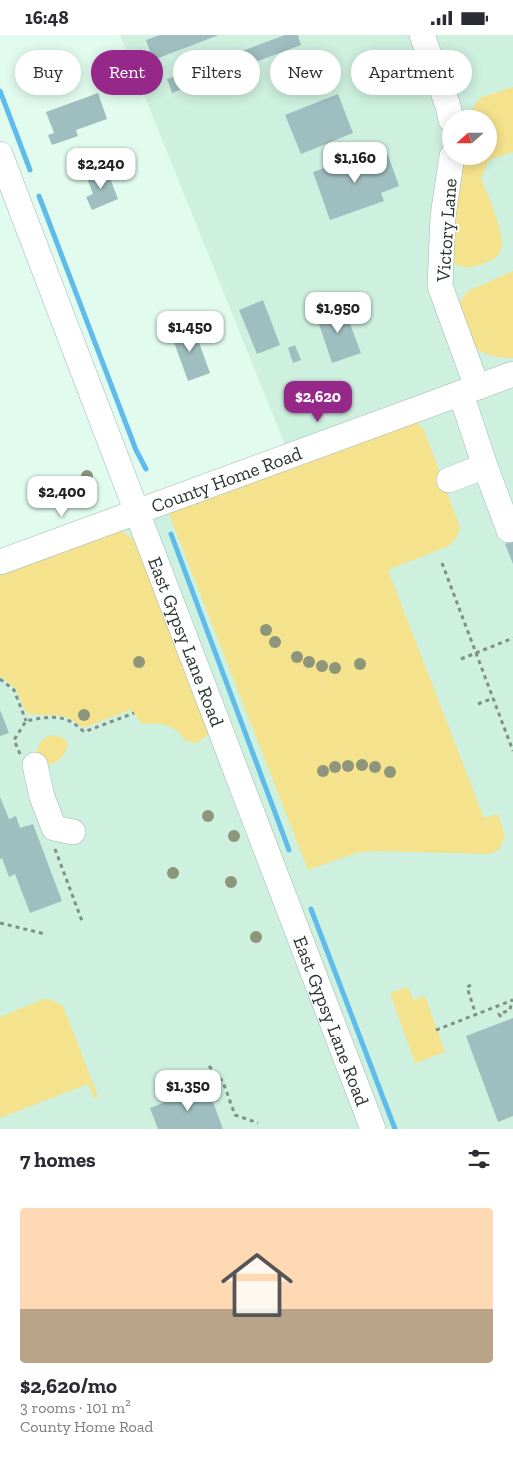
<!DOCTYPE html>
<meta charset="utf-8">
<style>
body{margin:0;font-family:"Zilla Slab",serif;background:#f7f7f7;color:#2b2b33;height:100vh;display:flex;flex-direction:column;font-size:19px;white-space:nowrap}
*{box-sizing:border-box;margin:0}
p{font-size:16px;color:#7c7c81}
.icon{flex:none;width:28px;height:28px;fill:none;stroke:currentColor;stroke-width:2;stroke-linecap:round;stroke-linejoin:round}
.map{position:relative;height:1094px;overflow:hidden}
.panel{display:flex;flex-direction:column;background:#fff;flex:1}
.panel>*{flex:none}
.guide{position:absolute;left:15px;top:15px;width:484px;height:45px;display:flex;gap:10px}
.needle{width:32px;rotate:249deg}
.tools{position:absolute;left:442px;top:75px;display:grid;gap:10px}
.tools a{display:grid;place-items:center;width:55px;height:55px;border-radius:50%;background:#fff;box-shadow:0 2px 12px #0003;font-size:25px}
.price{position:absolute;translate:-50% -42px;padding:0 11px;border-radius:10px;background:#fff;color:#222;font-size:16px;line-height:32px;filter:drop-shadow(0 1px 2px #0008)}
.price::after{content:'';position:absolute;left:50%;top:30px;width:15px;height:11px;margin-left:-8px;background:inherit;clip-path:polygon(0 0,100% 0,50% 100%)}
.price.on{background:#962889;color:#fff}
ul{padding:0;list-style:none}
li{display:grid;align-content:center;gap:10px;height:265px;padding:0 20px}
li+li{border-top:1px solid #e1e1e2}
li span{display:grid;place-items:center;height:155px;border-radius:5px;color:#555}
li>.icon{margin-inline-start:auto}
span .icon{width:90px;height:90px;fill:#fffc;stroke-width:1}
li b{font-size:21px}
h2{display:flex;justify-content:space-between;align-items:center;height:60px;padding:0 20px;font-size:21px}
.tag{padding:0 18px;border-radius:22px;background:#fff;box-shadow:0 2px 12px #0003;font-size:18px;line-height:45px}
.tag.on{background:#962889;color:#fff}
.status{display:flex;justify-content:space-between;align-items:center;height:35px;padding:0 25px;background:#fff;direction:ltr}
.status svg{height:14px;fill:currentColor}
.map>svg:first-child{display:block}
.built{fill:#cef0df;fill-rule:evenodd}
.green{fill:#f4e28d}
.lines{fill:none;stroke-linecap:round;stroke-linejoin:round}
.stream{stroke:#5fbcea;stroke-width:5}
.building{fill:#9fbebf}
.minor-casing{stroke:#9eb8ac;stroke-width:26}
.path{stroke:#7e9087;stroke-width:3;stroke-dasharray:4 4;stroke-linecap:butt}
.minor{stroke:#fff;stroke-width:25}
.tree{fill:#8d957a}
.labels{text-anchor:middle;stroke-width:4;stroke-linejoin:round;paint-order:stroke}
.street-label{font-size:19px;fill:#2a3530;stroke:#fff}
</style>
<div class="status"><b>16:48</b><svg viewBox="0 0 49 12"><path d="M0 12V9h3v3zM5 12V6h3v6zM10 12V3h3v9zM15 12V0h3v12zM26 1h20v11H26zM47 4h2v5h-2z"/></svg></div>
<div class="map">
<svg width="513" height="1094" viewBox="0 0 513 1094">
<rect width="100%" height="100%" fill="#e1fcef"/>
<path class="built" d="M120 0H513V1094H0V527L289 420ZM451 84H489V121H451Z"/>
<g class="green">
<path d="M513 52V117L489 125 481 143C487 160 508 201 500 217 497 223 491 226 485 228 470 234 463 234 449 226L460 121H489V84H465L480 63Z"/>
<path d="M513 236V323C471 322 471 308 456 273L468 256Z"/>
<path d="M415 386 424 395 460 492 457 502 451 510 388 535 484 783 498 779 505 801 499 815 489 819 376 816 356 818 308 835 169 479 176 471Z"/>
<path d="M115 496 124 497 139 509 211 697 197 708C180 706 186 702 174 694 165 688 152 688 142 689L131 675 83 693C59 673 51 684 26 678L16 654 0 641V537Z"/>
<path d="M54 700 65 704 68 710C65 721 57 729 46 730L37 719C38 708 42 702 54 700Z"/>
<path d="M408 952 413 965 425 961 445 1017 415 1028 390 958Z"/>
<path d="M44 964 52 965 63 971 98 1061 94 1063 88 1049 0 1083V982Z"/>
</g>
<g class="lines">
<g class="stream">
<path d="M0 56 30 135"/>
<path d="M39 161 136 415 146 434"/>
<path d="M171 499 289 815"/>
<path d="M311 874 395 1094"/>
</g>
</g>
<g class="building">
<path d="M160 0H219L153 25 146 5Z"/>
<path d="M285 0H298L301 10 172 58 167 44Z"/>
<path d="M98 58 107 84 76 95 78 101 52 110 48 100 54 98 46 77Z"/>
<path d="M338 59 353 98 301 119 285 80Z"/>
<path d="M365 118 368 127 388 120 399 151 381 158 384 166 330 185 313 137Z"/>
<path d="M107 135 118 164 92 175 86 162 93 159 87 143Z"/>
<path d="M263 265 280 310 257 319 239 275Z"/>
<path d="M343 270 361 318 332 328 316 280Z"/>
<path d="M193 291 210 338 188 346 171 299Z"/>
<path d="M295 310 301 325 293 328 288 313Z"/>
<path d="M513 506V529L505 509Z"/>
<path d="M0 675 9 698 0 701Z"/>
<path d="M0 762 9 784 16 781 20 793 33 789 62 866 30 878 15 839 9 842 2 823 0 824Z"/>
<path d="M513 983V1081L498 1087 466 1001Z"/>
<path d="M207 1051 223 1094H158L150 1073Z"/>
</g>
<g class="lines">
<defs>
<g id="minor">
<path d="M422 0 448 71 451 85"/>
<path id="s1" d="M0 119 373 1094"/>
<path d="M452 121 443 181 440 251 477 352"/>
<path d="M485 431 509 495"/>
<path d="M449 445 485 431 461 359"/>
<path id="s2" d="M0 527 513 339"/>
<path d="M35 730 42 762 54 793 73 797"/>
</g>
</defs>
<use href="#minor" class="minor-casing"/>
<g class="path">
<path d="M442 528 513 716"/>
<path d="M461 624 513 603"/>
<path d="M0 644 14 655 26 686"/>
<path d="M478 669 493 663"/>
<path d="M20 719 14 705 26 686C51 681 65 678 84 697L134 678"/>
<path d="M55 814 82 886"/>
<path d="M0 888 45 899"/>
<path d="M471 950 467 952 476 980"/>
<path d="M501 982 499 979 510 975 512 965"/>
<path d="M436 995 513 965"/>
<path d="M209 1031 223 1047 235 1080 258 1088"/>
</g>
<use href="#minor" class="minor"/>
</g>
<g class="tree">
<circle cx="87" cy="441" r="6"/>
<circle cx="266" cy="595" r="6"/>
<circle cx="275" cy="607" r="6"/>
<circle cx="297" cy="622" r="6"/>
<circle cx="139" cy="627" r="6"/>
<circle cx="309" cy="627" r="6"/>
<circle cx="360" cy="629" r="6"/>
<circle cx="322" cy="631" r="6"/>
<circle cx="335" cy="633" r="6"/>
<circle cx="84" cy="680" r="6"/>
<circle cx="362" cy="730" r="6"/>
<circle cx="348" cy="731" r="6"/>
<circle cx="335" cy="732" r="6"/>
<circle cx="375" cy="732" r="6"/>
<circle cx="323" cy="736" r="6"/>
<circle cx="390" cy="737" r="6"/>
<circle cx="208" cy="781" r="6"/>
<circle cx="234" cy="801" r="6"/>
<circle cx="173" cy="838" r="6"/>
<circle cx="231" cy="847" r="6"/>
<circle cx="256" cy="902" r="6"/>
</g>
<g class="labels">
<g class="street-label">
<text transform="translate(446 195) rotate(-86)" y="7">Victory Lane</text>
<text dy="7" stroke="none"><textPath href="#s2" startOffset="241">County Home Road</textPath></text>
<text dy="7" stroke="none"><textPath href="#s1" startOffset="522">East Gypsy Lane Road</textPath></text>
<text dy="7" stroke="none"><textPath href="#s1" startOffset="928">East Gypsy Lane Road</textPath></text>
</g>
</g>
</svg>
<div class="tools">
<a><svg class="needle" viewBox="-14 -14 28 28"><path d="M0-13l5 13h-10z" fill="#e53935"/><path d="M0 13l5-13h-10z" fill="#7c7c81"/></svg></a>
</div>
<b class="price" style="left:355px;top:149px">$1,160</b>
<b class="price" style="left:101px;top:155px">$2,240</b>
<b class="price" style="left:338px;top:299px">$1,950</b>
<b class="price" style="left:190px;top:318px">$1,450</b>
<b class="price on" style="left:318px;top:388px">$2,620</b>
<b class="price" style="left:62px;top:483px">$2,400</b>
<b class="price" style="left:188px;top:1077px">$1,350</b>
<div class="guide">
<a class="tag">Buy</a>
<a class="tag on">Rent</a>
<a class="tag">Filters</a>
<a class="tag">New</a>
<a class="tag">Apartment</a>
</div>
</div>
<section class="panel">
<h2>7 homes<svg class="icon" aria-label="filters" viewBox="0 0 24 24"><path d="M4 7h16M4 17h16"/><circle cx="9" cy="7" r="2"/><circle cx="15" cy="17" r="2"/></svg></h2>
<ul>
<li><span style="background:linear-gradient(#ffd9b3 65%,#b9a48a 0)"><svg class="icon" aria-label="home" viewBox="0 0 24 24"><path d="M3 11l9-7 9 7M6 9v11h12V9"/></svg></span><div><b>$2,620/mo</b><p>3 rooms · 101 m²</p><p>County Home Road</p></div></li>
</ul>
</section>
